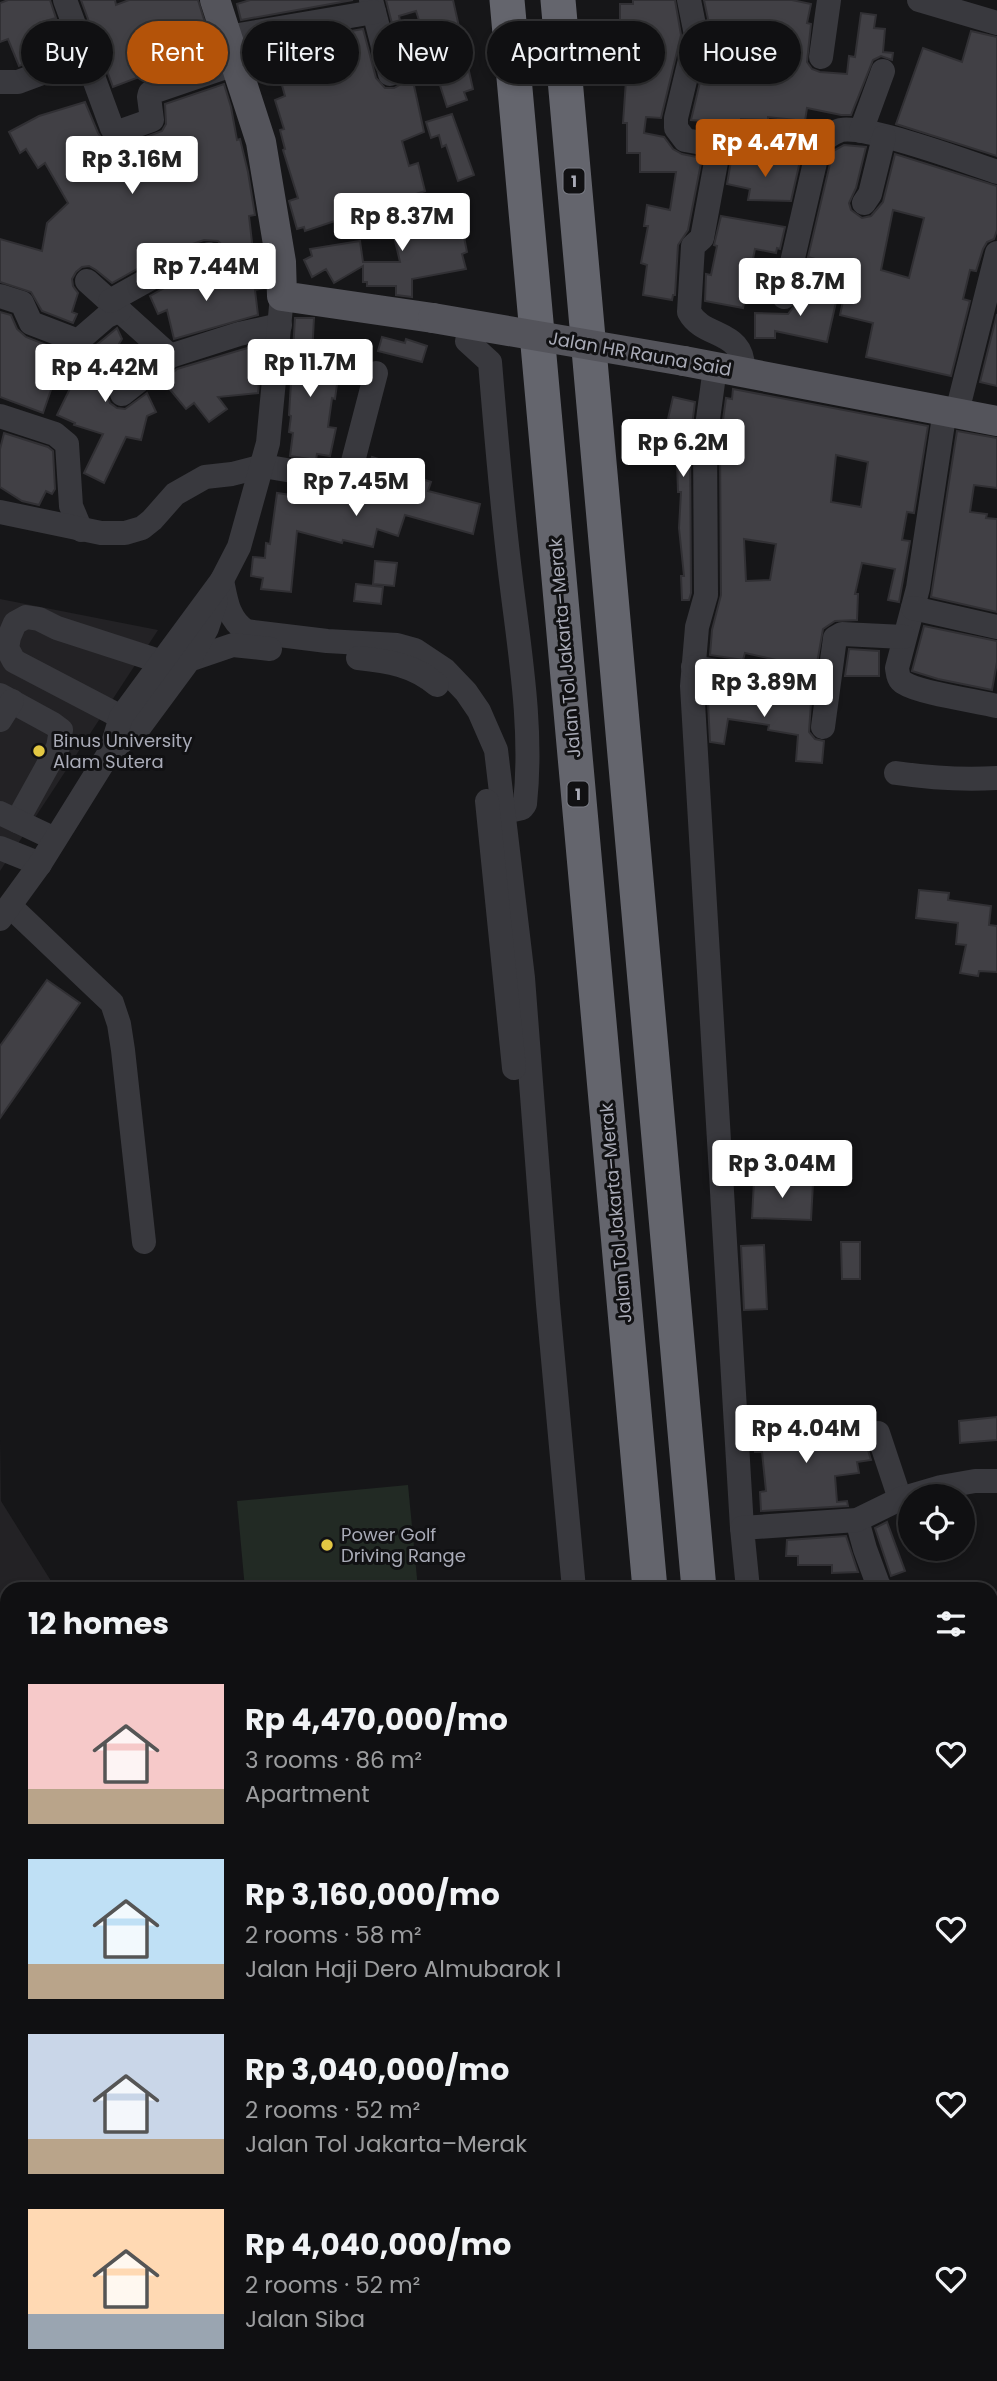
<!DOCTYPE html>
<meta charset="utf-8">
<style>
body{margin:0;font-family:Poppins,sans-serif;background:#19191b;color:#f1f3f6;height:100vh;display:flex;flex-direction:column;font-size:26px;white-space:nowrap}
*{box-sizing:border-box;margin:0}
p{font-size:23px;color:#9c9d9f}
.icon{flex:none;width:38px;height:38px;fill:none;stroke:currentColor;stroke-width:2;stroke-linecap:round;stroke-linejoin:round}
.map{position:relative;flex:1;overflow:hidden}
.sheet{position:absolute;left:0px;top:1582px;width:998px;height:800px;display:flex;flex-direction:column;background:#101012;border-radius:21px 21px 0 0;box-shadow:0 4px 10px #0003,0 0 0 2px #303032}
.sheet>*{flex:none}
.guide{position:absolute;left:21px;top:21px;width:956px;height:63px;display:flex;gap:14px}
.controls{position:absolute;left:898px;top:1484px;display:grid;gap:14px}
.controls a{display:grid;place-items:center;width:77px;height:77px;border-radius:50%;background:#101012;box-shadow:0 4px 10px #0003,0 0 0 2px #303032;font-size:35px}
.price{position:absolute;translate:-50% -60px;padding:0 16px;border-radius:7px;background:#fff;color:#222;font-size:23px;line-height:46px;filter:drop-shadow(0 2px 4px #0008)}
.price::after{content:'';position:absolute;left:50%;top:42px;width:21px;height:16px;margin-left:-10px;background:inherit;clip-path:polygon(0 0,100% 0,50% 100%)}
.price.current{background:#b45309;color:#fff}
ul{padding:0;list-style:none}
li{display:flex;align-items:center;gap:21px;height:175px;padding:0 28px}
li span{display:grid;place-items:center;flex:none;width:196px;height:140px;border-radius:0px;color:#555}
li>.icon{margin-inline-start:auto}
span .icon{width:84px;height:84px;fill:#fffc;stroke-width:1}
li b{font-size:30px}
h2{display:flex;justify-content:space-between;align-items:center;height:84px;padding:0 28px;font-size:30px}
.chip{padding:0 24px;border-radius:32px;background:#101012;box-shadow:0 4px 10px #0003,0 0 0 2px #303032;font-size:24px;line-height:63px}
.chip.current{background:#b45309;color:#fff}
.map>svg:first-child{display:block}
.built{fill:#232225}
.green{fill:#222a24}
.building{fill:#414045;stroke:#313034;stroke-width:2;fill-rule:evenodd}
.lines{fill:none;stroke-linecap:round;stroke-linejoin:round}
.minor{stroke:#39393e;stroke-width:24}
.major{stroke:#54545b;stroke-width:30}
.highway{stroke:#64656d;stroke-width:35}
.major-bridge{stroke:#54545b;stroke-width:30}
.poi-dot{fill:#e3c843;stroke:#111113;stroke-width:2.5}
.labels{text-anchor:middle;stroke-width:6;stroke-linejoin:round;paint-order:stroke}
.shield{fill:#111113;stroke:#7b7d86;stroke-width:2}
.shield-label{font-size:16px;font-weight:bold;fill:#a9abb7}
.street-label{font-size:18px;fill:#a9abb7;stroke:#111113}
.poi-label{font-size:18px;fill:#a9abb7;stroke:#111113;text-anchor:start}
</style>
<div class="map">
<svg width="997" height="2381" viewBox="0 0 997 2381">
<rect width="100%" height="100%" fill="#161618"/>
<g class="built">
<path d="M0 599 158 630 0 871Z"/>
<path d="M0 1440 1 1501 56 1589H7V2375H633L634 2381H0Z"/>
</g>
<path class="green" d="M408 1485 418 1589H245L237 1501Z"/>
<g class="building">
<path d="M8 0H50L56 18 39 23 50 54 19 66 8 39 0 42V3Z"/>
<path d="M81 0H115L116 5 129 0H198L215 55 196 62 194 56 113 87Z"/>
<path d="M250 0H353L241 20 237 4Z"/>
<path d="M386 0H453L473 89 464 92 467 100 447 107 416 11 399 16 424 132 402 141 409 166 418 163 425 191 305 231 304 227 297 229 289 201 298 198 283 150 285 149 280 130 284 129 275 100 285 96 276 64 264 68 259 47 363 29 376 78 385 88H394L401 84 404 71Z"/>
<path d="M633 0H675L681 35 661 118 646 117 644 133 664 137 673 149 682 154 702 158 688 230 678 245 675 295H673L672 300 643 295 647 265 641 263 648 226H644L647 205 670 210 676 172H640V153H627V123H623L627 66H623L624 25H620V4H633Z"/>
<path d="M704 0H792L811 4 807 23 811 24 807 62 812 69 820 72 847 74 849 56 855 57 861 13 876 15 874 28 885 29 883 52 893 53 892 60 881 56 873 60 851 115H841L807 108 805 121 768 117V120L741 119V124L691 120 700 82H718L720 41 713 43Z"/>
<path d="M971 31 997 37V156L896 124 923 48 962 62Z"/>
<path d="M224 84 231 107 237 140 240 139 248 172 255 215 249 216 253 251 231 254 218 241 204 240 164 254 112 283 96 270 89 266 82 267 76 272 72 279 73 286 78 293 72 312 77 314 73 323 42 311 31 292 0 282V239L42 251 47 223 68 203 45 163 38 168 26 149 20 153 9 132 39 116 85 102 98 133 103 140 116 147 122 146 162 131 166 124 165 104Z"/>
<path d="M452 114 474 175 458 181 446 145 442 147 439 135 431 138 426 122Z"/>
<path d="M844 145 866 147 856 188 849 203 851 210 862 218 871 216 883 202 895 154 997 186V230L994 239 987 242 983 249 976 271 970 270 963 299 970 301 951 376 866 357 873 323 840 315 850 269 808 257 833 151ZM893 210 924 218 909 278 881 270Z"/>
<path d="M731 161H800L791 201 748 200 750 189 727 184Z"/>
<path d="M462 197 467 214 460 217 467 252 462 254 466 269 412 279V297L396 295V286H367V282H363V266L334 283 326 269 312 277 304 260 312 256 310 249 360 241 363 262H400L392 228 446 215 442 203Z"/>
<path d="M721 216 785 227 780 249 777 248 776 253 755 249 743 308 705 301 706 274 711 275 717 246 714 245Z"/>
<path d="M207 270 215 279 225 283 264 279V288L255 290 258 315 174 339 167 310 158 314 150 296 177 281Z"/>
<path d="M802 285 818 288 816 298 836 302 827 342 775 331V338H755V313L788 314 798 301Z"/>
<path d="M0 312 11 315 17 329 26 337 64 352 43 413 0 397Z"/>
<path d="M997 314V386L980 382Z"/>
<path d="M295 318H314L311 374 338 377 335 399 332 398 328 427 336 428 330 456 317 454 316 460 290 456 293 433 289 432 291 416 289 415Z"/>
<path d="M117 328 122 339 114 352 125 347 134 366 108 388 107 395 110 403 117 408 125 409 147 393 156 412 147 416 141 440 126 437 104 483 84 473 103 434 74 425 75 423 57 415 88 352Z"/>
<path d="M382 337 405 343 406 339 427 346 422 362 378 351Z"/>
<path d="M254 346 260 372 258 393 218 397 227 409 209 422 194 403 186 409 163 381 177 369Z"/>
<path d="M733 389 928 426 914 513 907 512 902 540 910 541 899 602 888 600 895 569 862 563 855 594H858L857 620 835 621 823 629 816 669 745 653 743 660 710 655 712 630 721 595 720 442 726 398 732 399ZM836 455 868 462 861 507 831 502ZM744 539 776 544 770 580 746 581Z"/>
<path d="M673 397 695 402 690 441 691 593 689 600H682L681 576H684L679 528 681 492H678L677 461H671V420L668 419Z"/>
<path d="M957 431 997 438V488L974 485 970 512 987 514 986 518 997 519V612L931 597Z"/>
<path d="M4 433 48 447 53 451 55 489 52 494 46 491 39 505 22 501 0 487V449Z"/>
<path d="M372 457 391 463 389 468 431 482 428 491 480 504 473 534 405 515 398 536 377 529 373 547 343 540 342 543 297 531 291 592 261 589 263 578 251 576 253 557 265 558 266 543 270 544 277 493 324 500 327 492 359 495Z"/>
<path d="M375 561 397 563 394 586 373 584Z"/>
<path d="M356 584 383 587 381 604 354 601Z"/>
<path d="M924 626 997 641V662L992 690 938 679 912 671Z"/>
<path d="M849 649 879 651V676H845Z"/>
<path d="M707 684 739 690 738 697 772 702 773 695 811 702 809 732 815 739 824 741 822 763 796 761 798 735 768 730 769 725 728 719 724 744 710 742Z"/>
<path d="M919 890 949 893 948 900 991 906 989 925 997 926V972L979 971 978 976 960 973 966 945 956 944 958 923 916 918Z"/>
<path d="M47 980 80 1003 0 1118V1046Z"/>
<path d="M754 1181 813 1183 811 1220 752 1218Z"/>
<path d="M841 1242H860V1279H842Z"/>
<path d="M764 1245 767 1309 744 1310 741 1246Z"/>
<path d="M997 1417V1440L960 1443 959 1421Z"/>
<path d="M776 1420 777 1429 788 1428 789 1438 866 1425 864 1437 871 1460 857 1462 859 1473 835 1476 837 1502 847 1501 848 1506 761 1511 760 1492 766 1491 762 1452H755L752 1423Z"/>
<path d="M887 1522 905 1571 891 1576 875 1528Z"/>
<path d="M846 1536 858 1572 832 1573V1565H798V1556H786L787 1540Z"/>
</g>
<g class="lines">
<g class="minor">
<path d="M65 0 112 128 118 132 152 120 149 97 150 93 235 64"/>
<path d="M371 0 390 74"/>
<path d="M689 0 696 35 676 118V128L685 140 719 146H808C823 144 829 133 841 130 867 125 968 162 997 172"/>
<path d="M919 0 997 23"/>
<path d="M227 37 374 12"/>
<path d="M821 57 829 0"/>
<path d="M0 82H18L85 57"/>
<path d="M861 131 883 71"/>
<path d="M719 146 702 238 693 246 689 312C704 340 746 328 743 373"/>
<path d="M864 203 870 194 884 137"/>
<path d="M87 281 170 356 122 394"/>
<path d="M0 296 22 303 31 323 78 341 107 316 120 310"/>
<path d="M784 297 819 145"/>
<path d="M110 301 171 267 209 254C218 256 219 267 229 269L281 262"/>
<path d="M467 341 490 362C496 435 502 508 511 580 520 654 533 730 525 804L522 808 505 812"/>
<path d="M170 356 239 334 280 325"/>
<path d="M715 368 705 441 706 595 697 627 692 686 742 1528"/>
<path d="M945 410 918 588 897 668C898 674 898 680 904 683 919 693 977 701 997 706"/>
<path d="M957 412 997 253"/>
<path d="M0 416 55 434 67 444 71 506 81 530"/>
<path d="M0 512 101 533H125L142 528 152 520 175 494 205 477 232 474 263 466 345 480 350 473 376 373"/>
<path d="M222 580C226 600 228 619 246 631L327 641 397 645 415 650 445 670 466 692 479 711 496 750 523 978 548 1304 574 1589"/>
<path d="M913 608 997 627"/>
<path d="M358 658C388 661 414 665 437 685"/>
<path d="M189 660 233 645 270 649"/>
<path d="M693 667 826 689"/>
<path d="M0 695 53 724 61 730 58 747 17 821"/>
<path d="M121 717 14 661 7 648 9 637 15 623 26 617 39 619 57 628 162 662"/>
<path d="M0 720 12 701"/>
<path d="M823 727 835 638 842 634 904 637"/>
<path d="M111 750 138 729 189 660 207 628 216 601"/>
<path d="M896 773C930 778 963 780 997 778"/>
<path d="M487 801 514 1068"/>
<path d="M0 813 55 839"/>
<path d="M0 848 40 864"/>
<path d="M11 907 112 1003 119 1024 123 1050 144 1242"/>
<path d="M0 919 40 864 111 750 121 717 222 580 239 547 268 443 282 296"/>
<path d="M878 1433 900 1499"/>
<path d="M857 1520 865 1549 879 1587 882 1589"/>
<path d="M748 1589 742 1528 857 1520 900 1499 941 1487 975 1481H997"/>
<path d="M485 2375 494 2381"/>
<path d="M649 2375 650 2381"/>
<path d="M824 2375 825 2381"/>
</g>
<g class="major">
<path d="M215 0 261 142 281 262 282 296 433 318"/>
<path d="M684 361 997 421"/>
</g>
<g class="highway">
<path d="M507 0 650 1589"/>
<path d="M558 0 699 1589"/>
<path d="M721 2375 722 2381"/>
<path d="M768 2375 769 2381"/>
</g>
<path class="major-bridge" d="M433 318 684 361"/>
</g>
<g class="poi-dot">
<circle cx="39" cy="751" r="7"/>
<circle cx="327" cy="1545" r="7"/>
</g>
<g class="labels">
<g class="shield">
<rect x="563.5" y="168.5" width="21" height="25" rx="5"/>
<rect x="567.5" y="781.5" width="21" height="25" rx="5"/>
</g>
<g class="shield-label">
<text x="574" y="187">1</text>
<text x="578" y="800">1</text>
</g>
<g class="street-label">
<text transform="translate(640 354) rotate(10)" y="6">Jalan HR Rauna Said</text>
<text transform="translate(565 648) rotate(-95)" y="6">Jalan Tol Jakarta–Merak</text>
<text transform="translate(616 1213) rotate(-95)" y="6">Jalan Tol Jakarta–Merak</text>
</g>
<g class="poi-label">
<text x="53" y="747">Binus University<tspan x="53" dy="21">Alam Sutera</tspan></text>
<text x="341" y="1541">Power Golf<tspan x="341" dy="21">Driving Range</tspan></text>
</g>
</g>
</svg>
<div class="controls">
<a><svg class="icon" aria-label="locate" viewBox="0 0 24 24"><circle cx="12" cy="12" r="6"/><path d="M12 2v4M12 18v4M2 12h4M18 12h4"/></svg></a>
</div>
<b class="price current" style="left:765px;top:179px">Rp 4.47M</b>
<b class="price" style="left:132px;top:196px">Rp 3.16M</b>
<b class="price" style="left:402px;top:253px">Rp 8.37M</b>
<b class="price" style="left:206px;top:303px">Rp 7.44M</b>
<b class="price" style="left:800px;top:318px">Rp 8.7M</b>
<b class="price" style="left:310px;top:399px">Rp 11.7M</b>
<b class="price" style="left:105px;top:404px">Rp 4.42M</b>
<b class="price" style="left:683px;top:479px">Rp 6.2M</b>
<b class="price" style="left:356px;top:518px">Rp 7.45M</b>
<b class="price" style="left:764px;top:719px">Rp 3.89M</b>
<b class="price" style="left:782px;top:1200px">Rp 3.04M</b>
<b class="price" style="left:806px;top:1465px">Rp 4.04M</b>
<div class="guide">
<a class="chip">Buy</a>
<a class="chip current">Rent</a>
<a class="chip">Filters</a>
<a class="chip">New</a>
<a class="chip">Apartment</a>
<a class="chip">House</a>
</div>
<section class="sheet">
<h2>12 homes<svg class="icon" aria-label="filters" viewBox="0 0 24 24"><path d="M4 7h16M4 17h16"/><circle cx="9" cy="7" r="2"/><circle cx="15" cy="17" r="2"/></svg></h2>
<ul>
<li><span style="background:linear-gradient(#f6c9c9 75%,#b9a48a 0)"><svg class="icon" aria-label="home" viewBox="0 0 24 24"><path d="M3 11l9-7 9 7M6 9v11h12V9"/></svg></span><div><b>Rp 4,470,000/mo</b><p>3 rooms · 86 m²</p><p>Apartment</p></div><svg class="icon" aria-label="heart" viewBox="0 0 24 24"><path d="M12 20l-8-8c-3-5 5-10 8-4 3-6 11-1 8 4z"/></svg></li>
<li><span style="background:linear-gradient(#bfe0f5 75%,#b9a48a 0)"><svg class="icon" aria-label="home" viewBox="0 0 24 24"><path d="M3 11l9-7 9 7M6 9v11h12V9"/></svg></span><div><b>Rp 3,160,000/mo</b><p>2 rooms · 58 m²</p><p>Jalan Haji Dero Almubarok I</p></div><svg class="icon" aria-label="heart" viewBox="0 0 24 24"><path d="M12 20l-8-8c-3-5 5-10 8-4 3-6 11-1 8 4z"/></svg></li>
<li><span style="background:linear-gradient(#c9d6e8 75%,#b9a48a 0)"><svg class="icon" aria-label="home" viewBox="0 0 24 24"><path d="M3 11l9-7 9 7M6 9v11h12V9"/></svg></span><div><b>Rp 3,040,000/mo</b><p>2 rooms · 52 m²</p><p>Jalan Tol Jakarta–Merak</p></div><svg class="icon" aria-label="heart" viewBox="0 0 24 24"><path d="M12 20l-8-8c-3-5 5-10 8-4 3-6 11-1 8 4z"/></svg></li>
<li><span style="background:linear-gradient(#ffd9b3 75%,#9aa5b1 0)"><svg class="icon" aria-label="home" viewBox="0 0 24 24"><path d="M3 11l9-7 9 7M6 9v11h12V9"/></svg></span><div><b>Rp 4,040,000/mo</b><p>2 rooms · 52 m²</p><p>Jalan Siba</p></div><svg class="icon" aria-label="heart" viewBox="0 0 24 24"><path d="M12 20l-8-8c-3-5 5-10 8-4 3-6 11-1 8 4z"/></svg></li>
</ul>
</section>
</div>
